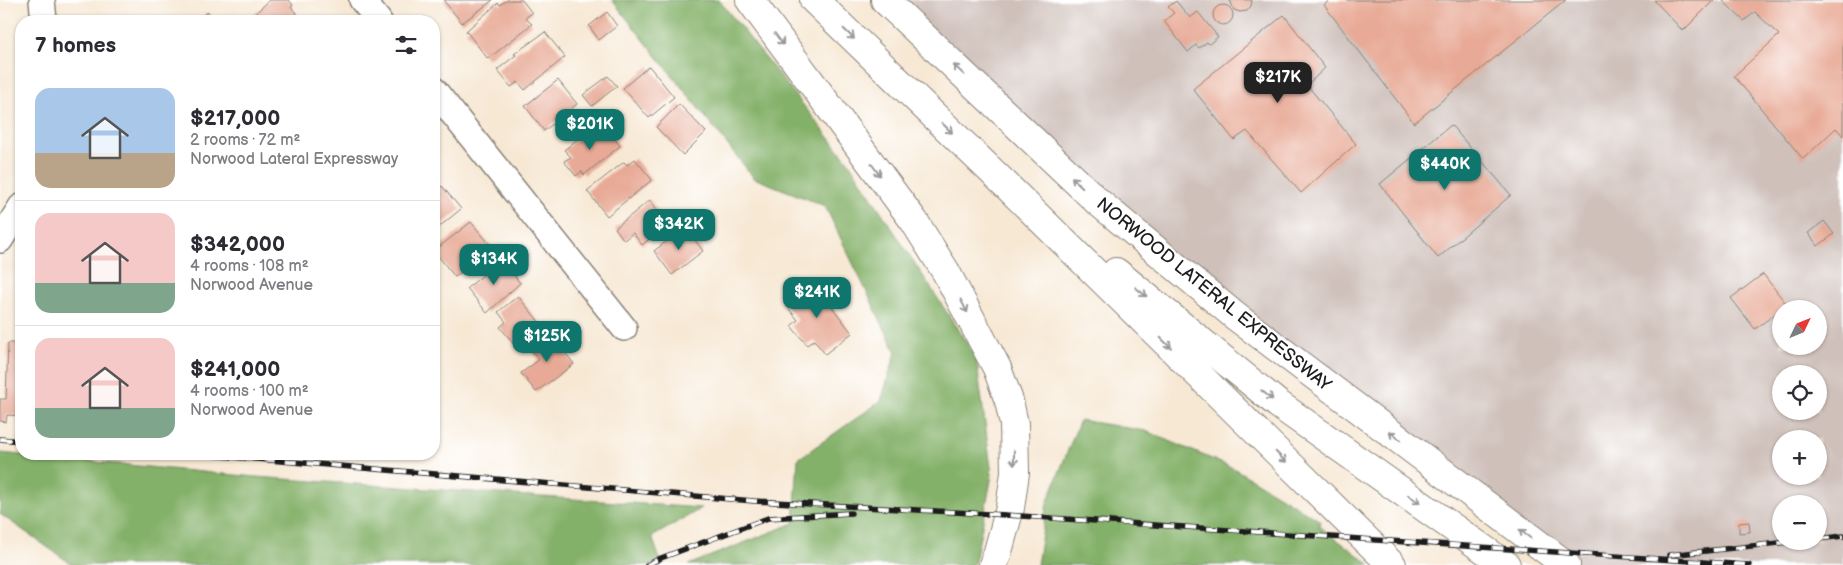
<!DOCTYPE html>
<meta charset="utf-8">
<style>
body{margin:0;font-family:"Balsamiq Sans",sans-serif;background:#f2f2f3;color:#2b2b33;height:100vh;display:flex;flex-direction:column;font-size:19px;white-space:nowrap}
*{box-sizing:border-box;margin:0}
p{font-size:16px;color:#7c7c81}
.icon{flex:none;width:28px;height:28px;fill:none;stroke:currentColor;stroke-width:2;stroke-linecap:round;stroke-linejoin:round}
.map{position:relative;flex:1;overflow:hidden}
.panel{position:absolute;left:15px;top:15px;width:425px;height:445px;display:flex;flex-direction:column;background:#fff;border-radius:20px;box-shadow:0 1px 4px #0004}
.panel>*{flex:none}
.needle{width:32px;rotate:47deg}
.fabs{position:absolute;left:1772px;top:300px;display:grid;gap:10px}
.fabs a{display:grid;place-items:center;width:55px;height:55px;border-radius:50%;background:#fff;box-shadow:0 1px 4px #0004;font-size:25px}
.price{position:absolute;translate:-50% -42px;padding:0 11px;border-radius:10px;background:#0f766e;color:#fff;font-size:16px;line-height:32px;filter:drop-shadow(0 1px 2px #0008)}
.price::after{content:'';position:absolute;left:50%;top:30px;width:15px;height:11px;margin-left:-8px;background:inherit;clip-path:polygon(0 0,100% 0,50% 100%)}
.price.selected{background:#222;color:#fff}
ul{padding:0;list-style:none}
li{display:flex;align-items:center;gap:15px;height:125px;padding:0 20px}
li+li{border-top:1px solid #e1e1e2}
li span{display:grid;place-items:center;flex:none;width:140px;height:100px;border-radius:15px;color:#555}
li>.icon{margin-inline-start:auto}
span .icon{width:60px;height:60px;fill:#fffc;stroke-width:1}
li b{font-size:21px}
h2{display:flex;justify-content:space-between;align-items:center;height:60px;padding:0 20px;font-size:21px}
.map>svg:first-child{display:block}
.industrial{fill:#cfc0ba;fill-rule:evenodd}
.forest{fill:#84b169;stroke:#506642}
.building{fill:#e8aa96}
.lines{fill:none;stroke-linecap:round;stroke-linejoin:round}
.minor-casing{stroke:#8a8278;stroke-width:28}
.motorway-casing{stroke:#8a8278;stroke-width:30}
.minor{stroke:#fff;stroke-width:25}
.motorway{stroke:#fff;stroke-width:28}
.rail-casing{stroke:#1c1c1c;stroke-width:5.5}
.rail{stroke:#fff;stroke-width:4;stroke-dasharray:11;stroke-linecap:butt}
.oneway{stroke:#999}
.labels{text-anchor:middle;stroke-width:4;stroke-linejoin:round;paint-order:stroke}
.street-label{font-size:18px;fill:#1c1c1c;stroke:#fff}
</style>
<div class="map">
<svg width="1843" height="565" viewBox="0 0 1843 565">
<rect width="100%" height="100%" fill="#fff"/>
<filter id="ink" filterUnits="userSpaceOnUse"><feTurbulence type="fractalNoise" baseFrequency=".02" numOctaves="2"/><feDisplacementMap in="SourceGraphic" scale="10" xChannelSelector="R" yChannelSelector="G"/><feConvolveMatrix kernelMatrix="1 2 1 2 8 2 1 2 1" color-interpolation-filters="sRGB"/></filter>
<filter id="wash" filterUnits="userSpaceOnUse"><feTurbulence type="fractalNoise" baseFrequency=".0096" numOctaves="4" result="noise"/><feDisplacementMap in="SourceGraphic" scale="20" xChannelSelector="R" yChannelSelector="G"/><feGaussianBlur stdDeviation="1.12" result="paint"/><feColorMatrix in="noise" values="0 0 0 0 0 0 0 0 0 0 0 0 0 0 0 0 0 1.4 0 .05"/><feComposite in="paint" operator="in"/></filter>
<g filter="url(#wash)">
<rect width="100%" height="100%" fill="#f7e8d4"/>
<path class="industrial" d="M885 0H1843V565H1566L1236 316ZM1781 309H1819V346H1781ZM1781 374H1819V411H1781ZM1781 439H1819V476H1781ZM1781 504H1819V541H1781Z"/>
<g class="forest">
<path d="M612 0H719L848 161 976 357 992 475 975 562 972 565H688L794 523 798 459 881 401 896 352 825 206 754 178Z"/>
<path d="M1080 420 1146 431 1235 469 1321 521 1319 526 1371 565H1037L1047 503Z"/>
<path d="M0 453 256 477 702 508 652 537 662 565H73L0 514Z"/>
</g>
<g id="blocks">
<g class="building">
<path d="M270 0H289L293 5 291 7 302 20 254 21 251 17Z"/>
<path d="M445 0H493L462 23 444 1Z"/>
<path d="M507 0H522L532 13 525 18 532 24 488 59 466 31 498 3 500 5Z"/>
<path d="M1230 0H1252L1251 6 1247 11 1240 12 1234 10Z"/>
<path d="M1330 0H1566L1414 123 1324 5Z"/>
<path d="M1654 0H1714L1683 31Z"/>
<path d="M1722 0H1843V136L1836 128 1803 159 1734 76 1779 35 1755 12 1744 21Z"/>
<path d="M1176 1 1190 18 1198 12 1218 37 1209 44 1207 42 1199 48 1196 45 1188 52 1164 21 1174 13 1168 7Z"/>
<circle cx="1223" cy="15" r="10"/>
<path d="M208 12 216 21H197Z"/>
<path d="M607 12 617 26 599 40 589 26Z"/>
<path d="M1284 15 1325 68 1307 85 1356 144 1301 193 1247 131 1234 140 1193 89Z"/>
<path d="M545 32 565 57 525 90 518 82 511 87 497 70 516 55 514 54Z"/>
<path d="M649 66 674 97 649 118 623 88Z"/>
<path d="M608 76 617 86 592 106 583 95Z"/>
<path d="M558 80 577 104 544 131 525 106Z"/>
<path d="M679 104 706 132 683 155 656 127Z"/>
<path d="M1451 125 1511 195 1438 258 1380 184Z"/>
<path d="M592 128 598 136 607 129 620 146 584 175 582 171 576 176 564 161 571 157 564 150Z"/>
<path d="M635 159 652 180 607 216 587 191 624 162 627 165Z"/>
<path d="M442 186 461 209 434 231V192Z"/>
<path d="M650 200 668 224 642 245 633 233 624 240 615 228Z"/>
<path d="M1824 221 1834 234 1818 246 1808 233Z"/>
<path d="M471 222 492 247 455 277 434 251Z"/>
<path d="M685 227 703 251 672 275 654 251Z"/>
<path d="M502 260 520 283 487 313 467 288Z"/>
<path d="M1763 274 1787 305 1755 329 1731 298Z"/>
<path d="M812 281 852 333 825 354 814 340 807 345 791 326 798 320 784 303Z"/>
<path d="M518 296 545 329 519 350 500 327 506 322 498 312Z"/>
<path d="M550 333 574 364 536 392 521 373 539 360 530 348Z"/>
<path d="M8 343H21V416L7 415 6 422 0 421V399H6Z"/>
<path d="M1749 522 1750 532 1739 533V523Z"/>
</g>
</g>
</g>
<g filter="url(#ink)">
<use href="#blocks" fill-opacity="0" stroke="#8a8278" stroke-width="1"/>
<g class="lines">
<defs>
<g id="minor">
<path d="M42 0 44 21"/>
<path d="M362 0 379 21"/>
<path d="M434 90 624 328"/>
<path d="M0 240 21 207"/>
</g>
<g id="motorway">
<path d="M750 0 914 221 946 272 997 368 1009 401 1014 424 1015 473 1010 508 997 555 993 565"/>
<path d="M814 0 1007 186 1392 565"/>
<path d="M885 0 1097 201 1235 316 1566 565"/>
<path d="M1116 272 1278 404 1506 565"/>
</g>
</defs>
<use href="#minor" class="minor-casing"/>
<use href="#motorway" class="motorway-casing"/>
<use href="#minor" class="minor"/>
<use href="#motorway" class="motorway"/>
<defs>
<g id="rail">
<path d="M0 439 21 441"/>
<path d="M198 454 754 501 990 514 1749 565"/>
<path d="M1819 539 1843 536"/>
<path d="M1669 555 1798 541"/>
<path d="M647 565 661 558 768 518 851 513"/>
</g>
</defs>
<use href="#rail" class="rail-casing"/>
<use href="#rail" class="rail"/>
</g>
<defs><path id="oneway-shaft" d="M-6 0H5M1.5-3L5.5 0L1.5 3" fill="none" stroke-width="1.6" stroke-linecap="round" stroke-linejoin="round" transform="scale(1.25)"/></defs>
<g class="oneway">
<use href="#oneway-shaft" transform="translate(849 34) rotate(44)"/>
<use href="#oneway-shaft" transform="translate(779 39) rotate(53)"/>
<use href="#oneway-shaft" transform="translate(959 70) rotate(-137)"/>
<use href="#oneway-shaft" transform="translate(947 128) rotate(44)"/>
<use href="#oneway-shaft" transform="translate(876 170) rotate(53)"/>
<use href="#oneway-shaft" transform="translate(1077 182) rotate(-136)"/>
<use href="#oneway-shaft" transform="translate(1141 292) rotate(39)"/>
<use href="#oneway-shaft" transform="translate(964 306) rotate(62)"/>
<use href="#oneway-shaft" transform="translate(1166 343) rotate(45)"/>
<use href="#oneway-shaft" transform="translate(1267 395) rotate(39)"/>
<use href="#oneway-shaft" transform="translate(1395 436) rotate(-143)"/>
<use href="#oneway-shaft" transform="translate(1281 457) rotate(45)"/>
<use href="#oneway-shaft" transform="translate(1014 458) rotate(89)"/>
<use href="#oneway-shaft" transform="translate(1414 499) rotate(35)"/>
<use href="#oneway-shaft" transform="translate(1525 534) rotate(-143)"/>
</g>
</g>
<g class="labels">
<g class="street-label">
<text transform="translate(1214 294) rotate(39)" y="6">NORWOOD LATERAL EXPRESSWAY</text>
</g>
</g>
</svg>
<div class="fabs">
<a><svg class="needle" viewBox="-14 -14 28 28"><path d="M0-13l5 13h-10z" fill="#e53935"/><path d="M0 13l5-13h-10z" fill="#7c7c81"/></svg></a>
<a><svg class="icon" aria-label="locate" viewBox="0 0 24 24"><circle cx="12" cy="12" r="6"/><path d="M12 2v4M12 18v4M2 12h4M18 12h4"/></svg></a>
<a>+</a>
<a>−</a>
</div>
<b class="price selected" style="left:1278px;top:104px">$217K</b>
<b class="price" style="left:590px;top:151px">$201K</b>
<b class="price" style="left:1445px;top:191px">$440K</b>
<b class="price" style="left:679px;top:251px">$342K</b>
<b class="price" style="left:494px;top:286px">$134K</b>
<b class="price" style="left:817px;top:319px">$241K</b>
<b class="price" style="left:547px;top:363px">$125K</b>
<section class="panel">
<h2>7 homes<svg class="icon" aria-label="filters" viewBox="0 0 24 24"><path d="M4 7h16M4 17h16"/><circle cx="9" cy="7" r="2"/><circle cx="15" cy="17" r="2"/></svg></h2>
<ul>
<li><span style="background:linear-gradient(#a9c7e8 65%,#b9a48a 0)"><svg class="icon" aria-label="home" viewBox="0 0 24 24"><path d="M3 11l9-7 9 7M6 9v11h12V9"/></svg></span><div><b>$217,000</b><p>2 rooms · 72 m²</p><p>Norwood Lateral Expressway</p></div></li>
<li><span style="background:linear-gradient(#f6c9c9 70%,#7fa58c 0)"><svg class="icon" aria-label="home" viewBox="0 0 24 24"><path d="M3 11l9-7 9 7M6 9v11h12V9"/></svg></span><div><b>$342,000</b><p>4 rooms · 108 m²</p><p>Norwood Avenue</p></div></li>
<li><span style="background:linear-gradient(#f6c9c9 70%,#7fa58c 0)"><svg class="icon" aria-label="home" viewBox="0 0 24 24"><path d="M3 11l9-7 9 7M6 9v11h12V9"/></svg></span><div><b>$241,000</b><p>4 rooms · 100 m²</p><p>Norwood Avenue</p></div></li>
</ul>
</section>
</div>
